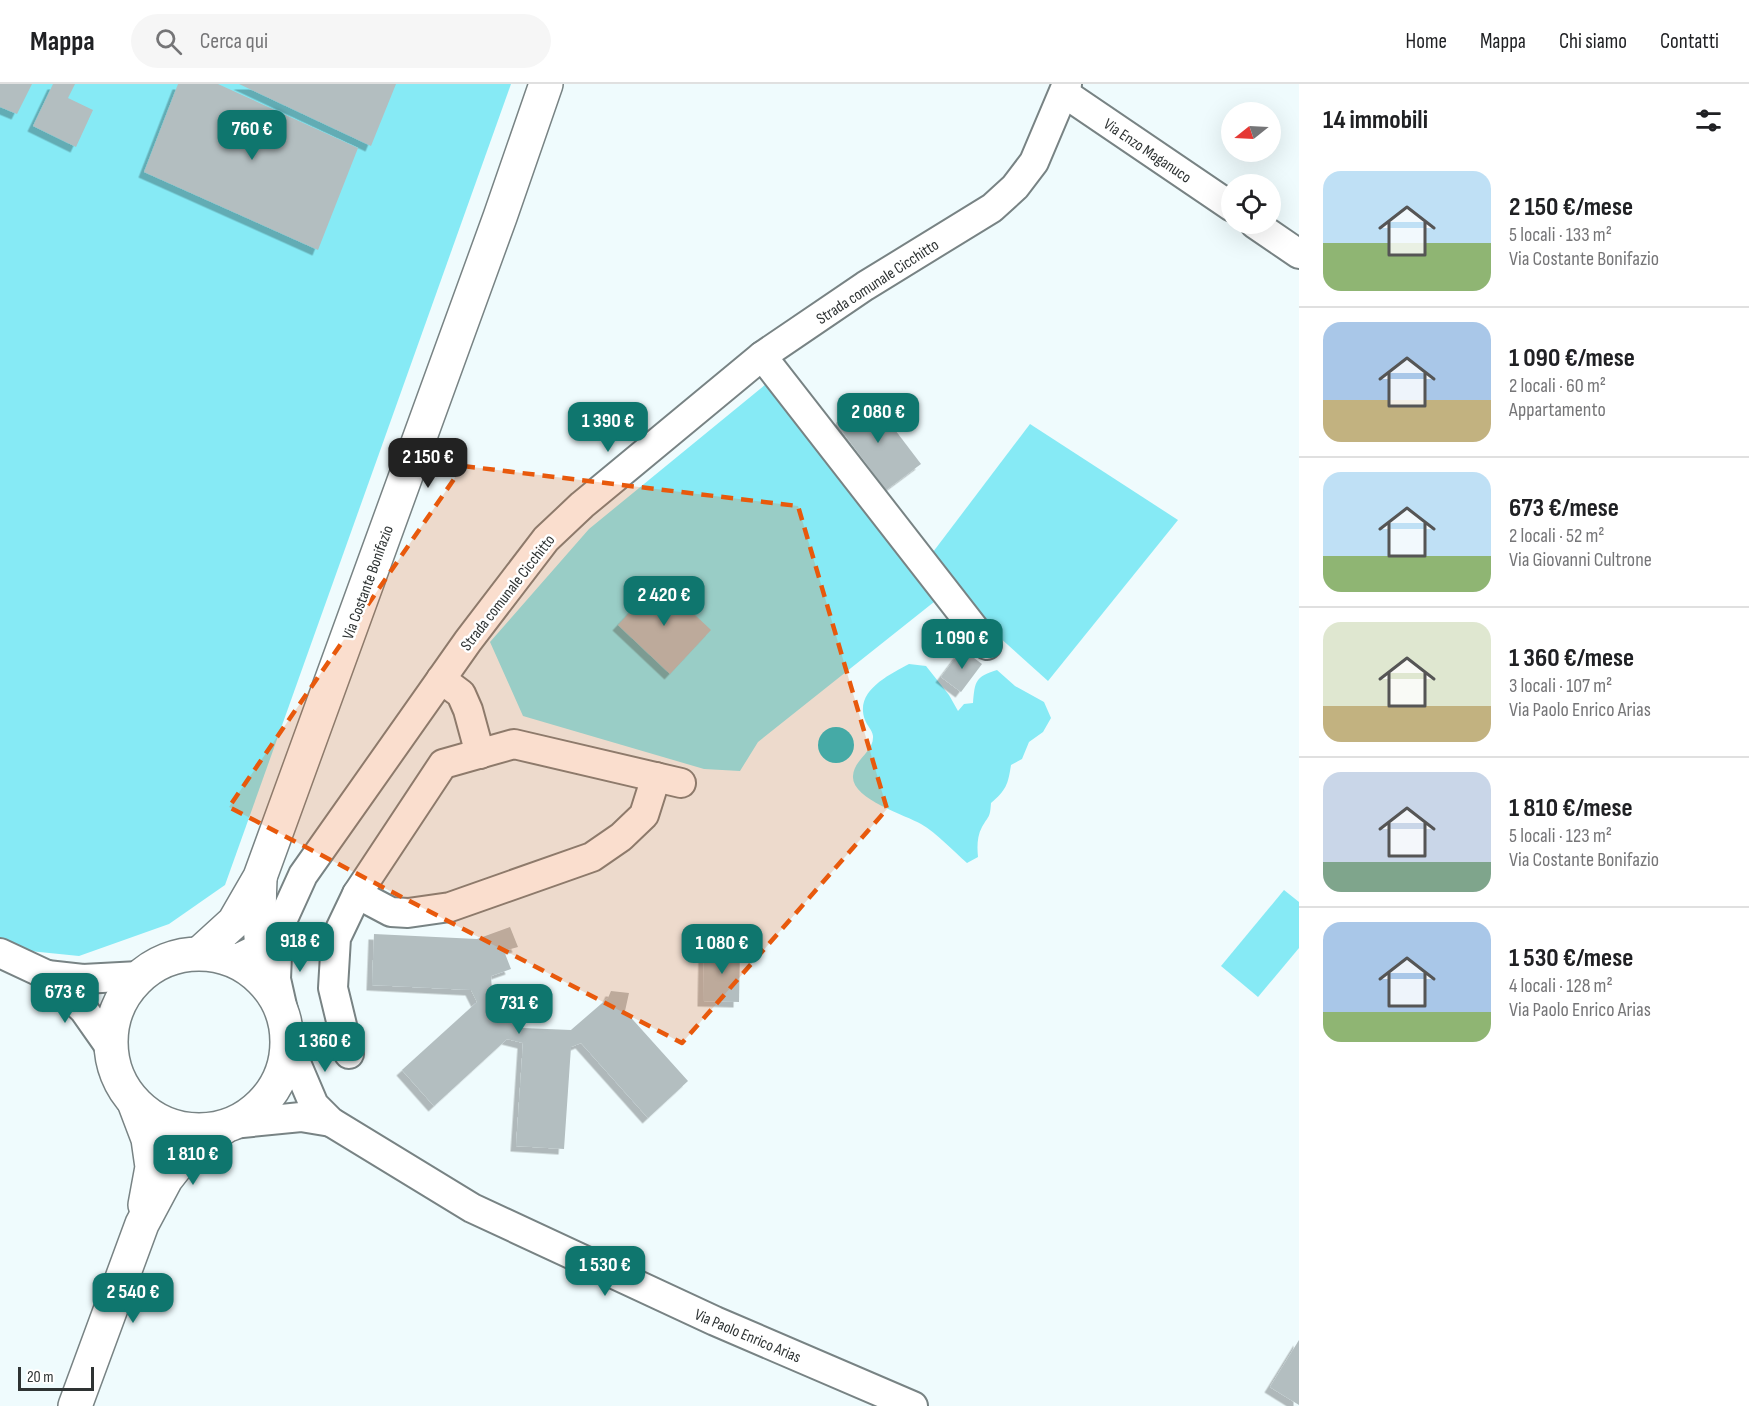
<!DOCTYPE html>
<html lang="it">
<meta charset="utf-8">
<style>
body{margin:0;font-family:"Sofia Sans Condensed",sans-serif;background:#f6f6f6;color:#202124;height:100vh;display:flex;flex-direction:column;font-size:22px;white-space:nowrap}
*{box-sizing:border-box;margin:0}
p{font-size:20px;color:#757577}
.icon{flex:none;width:33px;height:33px;fill:none;stroke:currentColor;stroke-width:2;stroke-linecap:round;stroke-linejoin:round}
.map{position:relative;flex:1;overflow:hidden}
.side{display:flex;flex-direction:column;background:#fff;width:450px}
.side>*{flex:none}
.needle{width:39px;rotate:252deg}
.controls{position:absolute;left:1221px;top:18px;display:grid;gap:12px}
.controls a{display:grid;place-items:center;width:60px;height:60px;border-radius:50%;background:#fff;box-shadow:0 6px 24px #0002;font-size:30px}
.scale{position:absolute;left:18px;bottom:15px;width:76px;box-sizing:border-box;padding-left:6px;border:3px solid #2e3333;border-top:0;font-size:16px;line-height:21px;white-space:nowrap;color:#2e3333;-webkit-text-stroke:4px #fff;paint-order:stroke}
.price{position:absolute;translate:-50% -51px;padding:0 14px;border-radius:12px;background:#0f766e;color:#fff;font-size:20px;line-height:39px;filter:drop-shadow(0 2px 3px #0008)}
.price::after{content:'';position:absolute;left:50%;top:36px;width:18px;height:14px;margin-left:-9px;background:inherit;clip-path:polygon(0 0,100% 0,50% 100%)}
.price.active{background:#222;color:#fff}
ul{padding:0;list-style:none}
li{display:flex;align-items:center;gap:18px;height:150px;padding:0 24px}
li+li{border-top:2px solid #e0e0e0}
li span{display:grid;place-items:center;flex:none;width:168px;height:120px;border-radius:18px;color:#555}
li>.icon{margin-inline-start:auto}
span .icon{width:72px;height:72px;fill:#fffc;stroke-width:1}
li b{font-size:26px}
h2{display:flex;justify-content:space-between;align-items:center;height:72px;padding:0 24px;font-size:26px}
header{display:flex;align-items:center;gap:36px;box-sizing:border-box;height:84px;padding:0 30px;background:#fff;border-bottom:2px solid #e0e0e0}
header strong{font-size:28px}
nav{display:flex;gap:33px;margin-inline-start:auto;font-size:21px}
.search{width:420px;height:54px;background:#f6f6f6;display:flex;align-items:center;gap:15px;box-sizing:border-box;padding:0 21px;border-radius:33px;color:#757577;font-size:22px}
main{display:flex;flex:1;min-height:0}
.map>svg:first-child{display:block}
.green{fill:#86eaf5}
.water{fill:#1dbfce}
.building{fill:#b3bec0;filter:url(#shadow)}
.lines{fill:none;stroke-linecap:round;stroke-linejoin:round}
.minor-casing{stroke:#788384;stroke-width:32}
.major-casing{stroke:#788384;stroke-width:36}
.minor{stroke:#fff;stroke-width:28}
.major{stroke:#fff;stroke-width:33}
.marked{fill:#e8590c;fill-opacity:0.2;stroke:#e8590c;stroke-width:4.5;stroke-dasharray:12 8;stroke-linejoin:round}
.labels{text-anchor:middle;stroke-width:5;stroke-linejoin:round;paint-order:stroke}
.street-label{font-size:16px;fill:#2e3333;stroke:#fff}
</style>
<header>
<strong>Mappa</strong>
<div class="search"><svg class="icon" aria-label="search" viewBox="0 0 24 24"><circle cx="10" cy="10" r="6"/><path d="M15 15l6 6"/></svg>Cerca qui</div>
<nav><a>Home</a><a>Mappa</a><a>Chi siamo</a><a>Contatti</a></nav>
</header>
<main>
<div class="map">
<svg width="1299" height="1322" viewBox="0 0 1299 1322">
<defs>
<filter id="shadow"><feDropShadow dx="-5.5" dy="5.5" stdDeviation="0" flood-color="#0004"/></filter>
</defs>
<rect width="100%" height="100%" fill="#effbfd"/>
<g class="green">
<path d="M0 0H511L225 801 169 840 79 872 0 864Z"/>
<path d="M771 296 939 514 758 658 740 687 704 685 523 632 490 558 589 445Z"/>
<path d="M1030 340 1178 436 1048 597 978 534 933 468Z"/>
<path d="M909 580 926 582 949 611 958 627 964 620 973 619C975 597 975 593 997 586L1015 602 1044 618 1051 634 1043 648 1029 658 1022 675 1011 681C1008 701 1006 706 991 719 990 734 989 731 982 743 977 752 977 763 978 773L967 779C953 767 937 749 921 740 906 731 851 715 853 692 854 675 874 668 873 652 872 645 867 642 865 636 854 607 889 591 909 580Z"/>
<path d="M1284 806 1299 818V864L1258 913 1221 882Z"/>
</g>
<circle class="water" cx="836" cy="661" r="18"/>
<g class="building">
<path d="M0 0H32L17 30 0 23Z"/>
<path d="M53 0H75L68 14 93 26 76 63 33 42Z"/>
<path d="M178 0H218L358 64 318 166 144 88Z"/>
<path d="M239 0H396L371 62Z"/>
<path d="M870 313 921 380 886 406 836 339Z"/>
<path d="M659 497 711 546 670 590 618 541Z"/>
<path d="M962 565 982 580 961 608 941 593Z"/>
<path d="M510 843 518 863 504 867 511 885 491 892 492 907 523 944 571 946 608 914 611 907 629 909 625 927 688 997 648 1034 581 959 571 963 564 1065 516 1062 523 959 507 955 434 1022 402 986 477 918 471 906 372 901 374 850 477 855Z"/>
<path d="M704 864 740 865 739 918 703 917Z"/>
<path d="M1299 1256V1321L1270 1303Z"/>
</g>
<g class="lines">
<defs>
<g id="minor">
<path d="M1064 9 1232 123"/>
<path d="M1255 140 1299 170"/>
<path d="M762 272 987 561"/>
<path d="M441 595 461 610 468 626 480 670"/>
<path d="M357 810 391 828 408 829 450 823 592 773 621 753 644 731 656 693"/>
<path d="M0 869 47 891 84 926 110 963"/>
<path d="M234 876 261 863 276 847"/>
<path d="M47 891 83 895 139 892"/>
<path d="M285 935 276 895 278 846 303 791 468 557 546 455 582 421 762 272 865 202 992 124 1015 103 1034 78 1067 0"/>
<path d="M288 960 314 1021 331 1038 472 1124 715 1237 913 1322"/>
<path d="M349 970 333 904 336 854 357 810 443 680 514 660 681 699"/>
<path d="M232 1040 301 1033 331 1038"/>
</g>
<g id="major">
<path d="M260 795C258 837 260 869 274 909"/>
<path d="M200 869 234 838 260 793 500 133 546 0"/>
<circle cx="199" cy="958" r="88"/>
<path d="M134 1018 148 1055 152 1083 145 1121"/>
<path d="M75 1322 142 1140 166 1095 184 1072 223 1044"/>
</g>
</defs>
<use href="#minor" class="minor-casing"/>
<use href="#major" class="major-casing"/>
<use href="#minor" class="minor"/>
<use href="#major" class="major"/>
</g>
<path class="marked" d="M463 382 798 422 887 725 682 959 229 723Z"/>
<g class="labels">
<g class="street-label">
<text transform="translate(1148 66) rotate(34)" y="6">Via Enzo Maganuco</text>
<text transform="translate(877 197) rotate(-33)" y="6">Strada comunale Cicchitto</text>
<text transform="translate(367 498) rotate(-70)" y="6">Via Costante Bonifazio</text>
<text transform="translate(507 508) rotate(-52)" y="6">Strada comunale Cicchitto</text>
<text transform="translate(748 1251) rotate(23)" y="6">Via Paolo Enrico Arias</text>
</g>
</g>
</svg>
<div class="controls">
<a><svg class="needle" viewBox="-14 -14 28 28"><path d="M0-13l5 13h-10z" fill="#e53935"/><path d="M0 13l5-13h-10z" fill="#757577"/></svg></a>
<a><svg class="icon" aria-label="locate" viewBox="0 0 24 24"><circle cx="12" cy="12" r="6"/><path d="M12 2v4M12 18v4M2 12h4M18 12h4"/></svg></a>
</div>
<div class="scale">20 m</div>
<b class="price" style="left:252px;top:77px">760 €</b>
<b class="price" style="left:878px;top:360px">2 080 €</b>
<b class="price" style="left:608px;top:369px">1 390 €</b>
<b class="price active" style="left:428px;top:405px">2 150 €</b>
<b class="price" style="left:664px;top:543px">2 420 €</b>
<b class="price" style="left:962px;top:586px">1 090 €</b>
<b class="price" style="left:300px;top:889px">918 €</b>
<b class="price" style="left:722px;top:891px">1 080 €</b>
<b class="price" style="left:65px;top:940px">673 €</b>
<b class="price" style="left:519px;top:951px">731 €</b>
<b class="price" style="left:325px;top:989px">1 360 €</b>
<b class="price" style="left:193px;top:1102px">1 810 €</b>
<b class="price" style="left:605px;top:1213px">1 530 €</b>
<b class="price" style="left:133px;top:1240px">2 540 €</b>
</div>
<section class="side">
<h2>14 immobili<svg class="icon" aria-label="filters" viewBox="0 0 24 24"><path d="M4 7h16M4 17h16"/><circle cx="9" cy="7" r="2"/><circle cx="15" cy="17" r="2"/></svg></h2>
<ul>
<li><span style="background:linear-gradient(#bfe0f5 60%,#8fb573 0)"><svg class="icon" aria-label="home" viewBox="0 0 24 24"><path d="M3 11l9-7 9 7M6 9v11h12V9"/></svg></span><div><b>2 150 €/mese</b><p>5 locali · 133 m²</p><p>Via Costante Bonifazio</p></div></li>
<li><span style="background:linear-gradient(#a9c7e8 65%,#c2b280 0)"><svg class="icon" aria-label="home" viewBox="0 0 24 24"><path d="M3 11l9-7 9 7M6 9v11h12V9"/></svg></span><div><b>1 090 €/mese</b><p>2 locali · 60 m²</p><p>Appartamento</p></div></li>
<li><span style="background:linear-gradient(#bfe0f5 70%,#8fb573 0)"><svg class="icon" aria-label="home" viewBox="0 0 24 24"><path d="M3 11l9-7 9 7M6 9v11h12V9"/></svg></span><div><b>673 €/mese</b><p>2 locali · 52 m²</p><p>Via Giovanni Cultrone</p></div></li>
<li><span style="background:linear-gradient(#dfe7d0 70%,#c2b280 0)"><svg class="icon" aria-label="home" viewBox="0 0 24 24"><path d="M3 11l9-7 9 7M6 9v11h12V9"/></svg></span><div><b>1 360 €/mese</b><p>3 locali · 107 m²</p><p>Via Paolo Enrico Arias</p></div></li>
<li><span style="background:linear-gradient(#c9d6e8 75%,#7fa58c 0)"><svg class="icon" aria-label="home" viewBox="0 0 24 24"><path d="M3 11l9-7 9 7M6 9v11h12V9"/></svg></span><div><b>1 810 €/mese</b><p>5 locali · 123 m²</p><p>Via Costante Bonifazio</p></div></li>
<li><span style="background:linear-gradient(#a9c7e8 75%,#8fb573 0)"><svg class="icon" aria-label="home" viewBox="0 0 24 24"><path d="M3 11l9-7 9 7M6 9v11h12V9"/></svg></span><div><b>1 530 €/mese</b><p>4 locali · 128 m²</p><p>Via Paolo Enrico Arias</p></div></li>
</ul>
</section>
</main>
